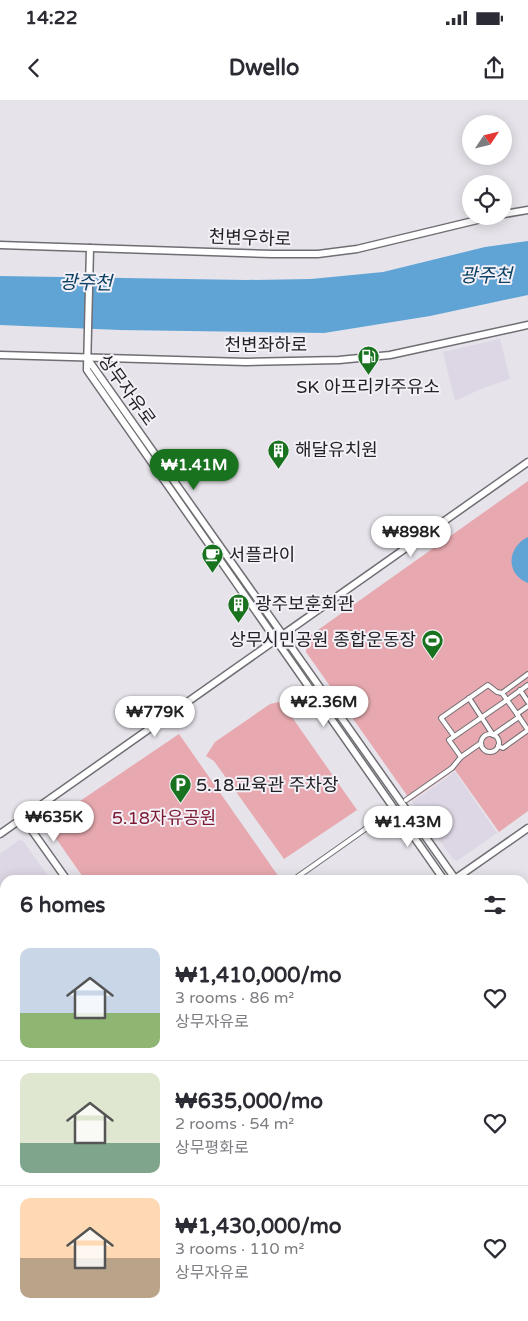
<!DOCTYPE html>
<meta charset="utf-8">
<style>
body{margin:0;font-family:"Varela Round","Noto Sans KR",sans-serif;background:#f2f2f3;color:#2b2b33;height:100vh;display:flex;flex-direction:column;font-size:19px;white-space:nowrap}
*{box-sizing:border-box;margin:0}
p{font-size:16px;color:#7c7c81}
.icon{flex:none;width:28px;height:28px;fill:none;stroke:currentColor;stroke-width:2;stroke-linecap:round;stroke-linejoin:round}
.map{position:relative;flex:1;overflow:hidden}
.details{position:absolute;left:0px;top:775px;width:529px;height:446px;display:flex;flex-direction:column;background:#fff;border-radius:15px 15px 0 0;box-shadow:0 2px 12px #0003}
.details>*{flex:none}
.needle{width:32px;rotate:55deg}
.fabs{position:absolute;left:462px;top:15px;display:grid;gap:10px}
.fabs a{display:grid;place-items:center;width:50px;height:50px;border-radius:50%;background:#fff;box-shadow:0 2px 12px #0003;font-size:25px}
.price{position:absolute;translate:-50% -42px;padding:0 11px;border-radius:18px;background:#fff;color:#222;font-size:16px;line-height:32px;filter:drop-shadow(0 1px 2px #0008)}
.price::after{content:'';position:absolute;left:50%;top:30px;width:15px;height:11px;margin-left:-8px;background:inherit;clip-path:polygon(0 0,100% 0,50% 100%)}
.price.on{background:#19721e;color:#fff}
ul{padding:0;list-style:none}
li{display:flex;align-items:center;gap:15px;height:125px;padding:0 20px}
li+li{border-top:1px solid #e1e1e2}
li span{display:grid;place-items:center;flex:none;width:140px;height:100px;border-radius:10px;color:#555}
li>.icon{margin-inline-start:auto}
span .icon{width:60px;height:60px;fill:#fffc;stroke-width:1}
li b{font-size:21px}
h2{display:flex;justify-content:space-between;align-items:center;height:60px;padding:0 20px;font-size:21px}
.status{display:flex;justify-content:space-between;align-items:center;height:35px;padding:0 25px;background:#fff;direction:ltr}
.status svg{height:14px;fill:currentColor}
header{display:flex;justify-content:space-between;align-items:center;height:65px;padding:0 20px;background:#fff;font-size:22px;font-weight:800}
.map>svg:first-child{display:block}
.built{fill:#ddd6e4}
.green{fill:#e7a9af}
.water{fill:#60a4d6}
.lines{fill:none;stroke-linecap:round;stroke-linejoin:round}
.pedestrian-casing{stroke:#706d73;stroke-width:6}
.minor-casing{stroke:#706d73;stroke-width:8}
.tertiary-casing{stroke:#706d73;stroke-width:9}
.secondary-casing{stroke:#706d73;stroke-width:9}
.primary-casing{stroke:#706d73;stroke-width:10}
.pedestrian{stroke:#fff;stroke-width:4}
.minor{stroke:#fff;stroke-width:5}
.tertiary{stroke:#fff;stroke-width:6}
.secondary{stroke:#fff;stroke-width:7}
.primary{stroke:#fff;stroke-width:8}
.labels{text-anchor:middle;stroke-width:4;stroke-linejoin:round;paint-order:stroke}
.street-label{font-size:18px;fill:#222124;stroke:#f3f0f7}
.poi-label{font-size:18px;fill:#222124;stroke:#f3f0f7;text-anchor:start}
.park-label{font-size:18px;fill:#7c1a31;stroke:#f3f0f7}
.water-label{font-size:19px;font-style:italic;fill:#0d4365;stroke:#f3f0f7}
</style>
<div class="status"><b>14:22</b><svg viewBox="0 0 49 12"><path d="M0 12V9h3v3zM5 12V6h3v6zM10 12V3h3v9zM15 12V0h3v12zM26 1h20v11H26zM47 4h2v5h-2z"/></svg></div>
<header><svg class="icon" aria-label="back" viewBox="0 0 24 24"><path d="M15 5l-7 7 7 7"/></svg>Dwello<svg class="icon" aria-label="share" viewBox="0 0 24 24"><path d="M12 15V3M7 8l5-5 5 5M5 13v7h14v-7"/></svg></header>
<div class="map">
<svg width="528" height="1221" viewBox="0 0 528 1221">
<rect width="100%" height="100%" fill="#e6e3ea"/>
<g class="built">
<path d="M500 239 510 279 483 288 455 301 443 252Z"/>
<path d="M455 672 497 733 457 761 453 759 412 702Z"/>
<path d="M19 740 23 741 51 780H5V979L0 982V754Z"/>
<path d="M528 1125V1170L524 1173V1128Z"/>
<path d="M59 1216H100L111 1221H70Z"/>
<path d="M398 1216H460L454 1221H396Z"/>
</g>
<g class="green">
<path d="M528 381V711L499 732 455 670 411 701 306 552 308 537Z"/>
<path d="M284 601 287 610 357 710 284 759 214 661 206 656 215 642 270 604Z"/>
<path d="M179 634 281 780H85L46 724Z"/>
</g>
<g class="water">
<path d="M528 141V195L430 216 324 233 120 230 0 225V176L246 180 311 179 383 172 485 147Z"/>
<path d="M528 437V483C505 474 507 447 528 437Z"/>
</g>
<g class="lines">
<defs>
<g id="pedestrian">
<path d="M520 590 528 602"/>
<path d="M469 598 493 635 519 617"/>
<path d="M528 606 517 614 528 630"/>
<path d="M517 614 507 600 528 585"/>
<circle cx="490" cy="643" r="9"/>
<path d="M454 636 441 618 488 585 497 592 502 593"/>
<path d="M498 646 503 648 528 630"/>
<path d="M461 657 449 640 507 600 502 593 528 574"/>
<path d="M406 700 452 668 461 657 481 643"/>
<path d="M293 780 388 713"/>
<path d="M524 846 528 843"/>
<path d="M524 1161 528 1167"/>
</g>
<g id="minor">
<path d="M0 1026 5 1030"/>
<path d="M0 1056 5 1059"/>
<path d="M0 1098 5 1087"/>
<path d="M0 1109 5 1111"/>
<path d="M109 1216 121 1221"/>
<path d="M254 1216 261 1221"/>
<path d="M133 1221 135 1216"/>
<path d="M167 1221 169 1216"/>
<path d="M204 1221 206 1216"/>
<path d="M226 1221 228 1216"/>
</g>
<g id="tertiary">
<path d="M504 114 528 110"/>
<path d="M0 145 272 154H318L357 149 494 116"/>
<path d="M90 148 87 270 444 780"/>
<path d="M0 255 246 262 339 260 390 255 528 225"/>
<path d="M87 258 456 780"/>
<path d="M23 718 67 780"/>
<path d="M0 734 528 362"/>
<path d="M455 779 528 728"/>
<path d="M524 877 528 883"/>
<path d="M524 894 528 900"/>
<path d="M524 1116 528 1113"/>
<path d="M0 1177 5 1165"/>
<path d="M524 1194 528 1191"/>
<path d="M524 1209 528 1206"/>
<path d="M376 1221 383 1216"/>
<path d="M485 1221 491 1216"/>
<path d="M507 1221 514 1216"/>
</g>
<path id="secondary" d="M454 780 455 779"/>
<g id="primary">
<path d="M0 1201 5 1204"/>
<path d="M7 1216 18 1221"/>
<path d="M34 1216 45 1221"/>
</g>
</defs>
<use href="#pedestrian" class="pedestrian-casing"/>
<use href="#minor" class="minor-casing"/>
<use href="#tertiary" class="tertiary-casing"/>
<use href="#secondary" class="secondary-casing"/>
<use href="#primary" class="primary-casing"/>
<use href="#pedestrian" class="pedestrian"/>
<use href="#minor" class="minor"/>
<use href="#tertiary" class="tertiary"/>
<use href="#secondary" class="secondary"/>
<use href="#primary" class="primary"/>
</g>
<defs>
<symbol id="fuel-pin" viewBox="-11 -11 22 30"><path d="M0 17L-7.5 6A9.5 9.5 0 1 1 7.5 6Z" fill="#19721e" stroke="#f3f0f7"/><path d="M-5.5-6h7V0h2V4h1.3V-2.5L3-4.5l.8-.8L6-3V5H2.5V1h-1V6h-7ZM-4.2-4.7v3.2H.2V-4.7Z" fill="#fff"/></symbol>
<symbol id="building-pin" viewBox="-11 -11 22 30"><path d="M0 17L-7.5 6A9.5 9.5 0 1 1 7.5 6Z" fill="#19721e" stroke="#f3f0f7"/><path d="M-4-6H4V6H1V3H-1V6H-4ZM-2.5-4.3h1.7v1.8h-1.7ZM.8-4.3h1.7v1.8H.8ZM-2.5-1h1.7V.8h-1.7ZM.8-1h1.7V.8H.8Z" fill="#fff"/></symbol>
<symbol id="cafe-pin" viewBox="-11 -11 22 30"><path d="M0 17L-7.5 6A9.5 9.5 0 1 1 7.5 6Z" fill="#19721e" stroke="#f3f0f7"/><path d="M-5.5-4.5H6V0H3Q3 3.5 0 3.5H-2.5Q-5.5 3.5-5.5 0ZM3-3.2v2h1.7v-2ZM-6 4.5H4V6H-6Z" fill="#fff"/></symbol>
<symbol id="stadium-pin" viewBox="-11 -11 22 30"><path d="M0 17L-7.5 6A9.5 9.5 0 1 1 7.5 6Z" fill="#19721e" stroke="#f3f0f7"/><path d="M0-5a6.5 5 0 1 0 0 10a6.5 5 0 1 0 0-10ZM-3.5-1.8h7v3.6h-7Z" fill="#fff"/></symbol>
<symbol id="parking-pin" viewBox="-11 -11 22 30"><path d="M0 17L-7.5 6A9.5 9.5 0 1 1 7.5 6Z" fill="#19721e" stroke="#f3f0f7"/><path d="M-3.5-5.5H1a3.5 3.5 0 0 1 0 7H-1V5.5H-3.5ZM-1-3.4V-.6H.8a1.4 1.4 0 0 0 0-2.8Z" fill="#fff"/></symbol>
</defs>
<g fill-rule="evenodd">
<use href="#fuel-pin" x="356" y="244" width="25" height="34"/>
<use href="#building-pin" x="266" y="338" width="25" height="34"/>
<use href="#cafe-pin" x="200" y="442" width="25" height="34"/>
<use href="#building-pin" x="226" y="492" width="25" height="34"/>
<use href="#stadium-pin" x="420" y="528" width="25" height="34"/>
<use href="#parking-pin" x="168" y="672" width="25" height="34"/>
</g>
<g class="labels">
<g class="street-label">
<text transform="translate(250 138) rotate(2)" y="6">천변우하로</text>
<text x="266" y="251">천변좌하로</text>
<text transform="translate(127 290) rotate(54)" y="6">상무자유로</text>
</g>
<g class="poi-label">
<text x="368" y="293" text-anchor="middle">SK 아프리카주유소</text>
<text x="295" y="356">해달유치원</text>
<text x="229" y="461">서플라이</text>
<text x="255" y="510">광주보훈회관</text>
<text x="416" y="546" text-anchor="end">상무시민공원 종합운동장</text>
<text x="196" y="691">5.18교육관 주차장</text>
</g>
<g class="park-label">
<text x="164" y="724">5.18자유공원</text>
</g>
<g class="water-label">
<text x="486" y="182">광주천</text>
<text transform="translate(86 182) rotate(1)" y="7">광주천</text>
</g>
</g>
</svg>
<div class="fabs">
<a><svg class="needle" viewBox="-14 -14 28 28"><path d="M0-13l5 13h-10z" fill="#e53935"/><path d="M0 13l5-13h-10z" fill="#7c7c81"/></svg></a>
<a><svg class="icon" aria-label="locate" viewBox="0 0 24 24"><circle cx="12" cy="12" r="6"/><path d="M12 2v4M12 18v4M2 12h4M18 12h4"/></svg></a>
</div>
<b class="price on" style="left:194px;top:391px">₩1.41M</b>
<b class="price" style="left:411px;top:458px">₩898K</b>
<b class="price" style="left:324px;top:628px">₩2.36M</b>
<b class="price" style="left:155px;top:638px">₩779K</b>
<b class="price" style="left:54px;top:743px">₩635K</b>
<b class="price" style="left:408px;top:748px">₩1.43M</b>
<section class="details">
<h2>6 homes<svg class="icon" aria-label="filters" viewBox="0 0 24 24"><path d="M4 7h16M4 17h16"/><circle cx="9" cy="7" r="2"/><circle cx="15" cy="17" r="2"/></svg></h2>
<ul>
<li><span style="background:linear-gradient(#c9d6e8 65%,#8fb573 0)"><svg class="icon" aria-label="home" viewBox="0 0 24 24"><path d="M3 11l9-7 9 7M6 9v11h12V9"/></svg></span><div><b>₩1,410,000/mo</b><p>3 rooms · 86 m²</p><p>상무자유로</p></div><svg class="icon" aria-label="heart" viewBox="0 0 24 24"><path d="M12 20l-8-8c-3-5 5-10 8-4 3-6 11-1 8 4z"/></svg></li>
<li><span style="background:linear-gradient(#dfe7d0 70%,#7fa58c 0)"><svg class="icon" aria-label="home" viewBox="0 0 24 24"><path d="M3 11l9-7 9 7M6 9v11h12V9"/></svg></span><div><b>₩635,000/mo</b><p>2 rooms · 54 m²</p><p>상무평화로</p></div><svg class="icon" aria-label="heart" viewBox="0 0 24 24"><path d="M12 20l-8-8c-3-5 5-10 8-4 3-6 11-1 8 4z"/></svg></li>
<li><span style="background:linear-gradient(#ffd9b3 60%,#b9a48a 0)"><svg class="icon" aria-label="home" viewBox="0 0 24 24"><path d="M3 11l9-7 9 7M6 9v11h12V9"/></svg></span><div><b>₩1,430,000/mo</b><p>3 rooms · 110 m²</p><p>상무자유로</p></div><svg class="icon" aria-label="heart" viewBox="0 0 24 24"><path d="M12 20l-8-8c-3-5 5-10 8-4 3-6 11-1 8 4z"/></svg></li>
</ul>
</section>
</div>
